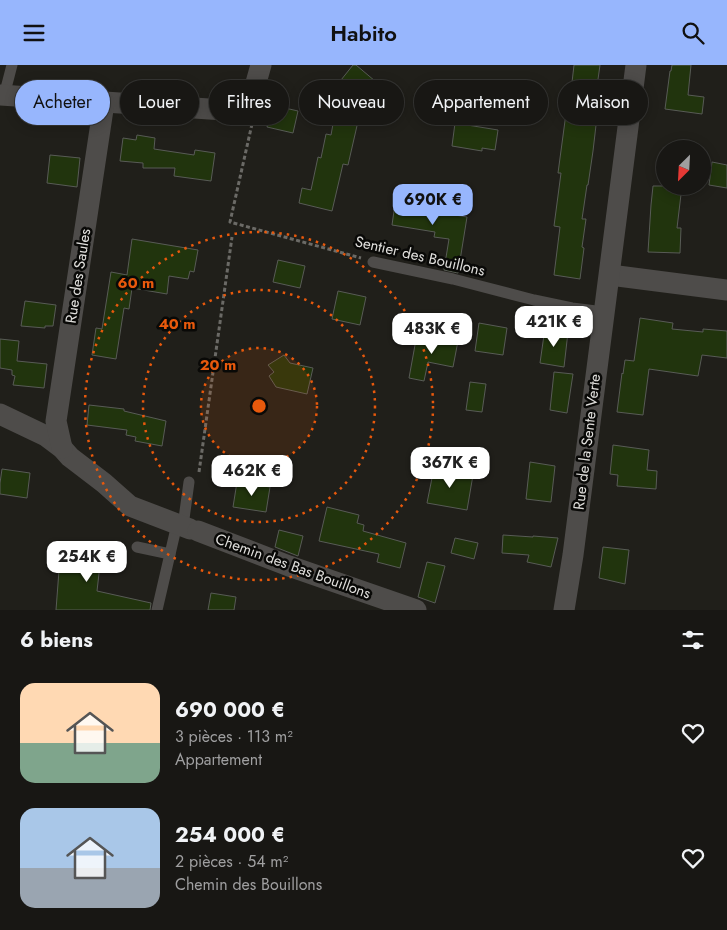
<!DOCTYPE html>
<html lang="fr">
<meta charset="utf-8">
<style>
body{margin:0;font-family:Jost,sans-serif;background:#252422;color:#f1f3f6;height:100vh;display:flex;flex-direction:column;font-size:19px;white-space:nowrap}
*{box-sizing:border-box;margin:0}
p{font-size:16px;color:#9f9fa0}
.icon{flex:none;width:28px;height:28px;fill:none;stroke:currentColor;stroke-width:2;stroke-linecap:round;stroke-linejoin:round}
.map{position:relative;height:545px;overflow:hidden}
.details{display:flex;flex-direction:column;background:#181714;flex:1}
.details>*{flex:none}
.hud{position:absolute;left:15px;top:15px;width:698px;height:45px;display:flex;gap:10px}
.needle{width:32px;rotate:204deg}
.buttons{position:absolute;left:656px;top:75px;display:grid;gap:10px}
.buttons a{display:grid;place-items:center;width:55px;height:55px;border-radius:50%;background:#181714;box-shadow:0 2px 12px #0003,0 0 0 1px #363634;font-size:25px}
.price{position:absolute;translate:-50% -42px;padding:0 11px;border-radius:10px;background:#fff;color:#222;font-size:16px;line-height:32px;filter:drop-shadow(0 1px 2px #0008)}
.price::after{content:'';position:absolute;left:50%;top:30px;width:15px;height:11px;margin-left:-8px;background:inherit;clip-path:polygon(0 0,100% 0,50% 100%)}
.price.selected{background:#97b6fd;color:#111}
ul{padding:0;list-style:none}
li{display:flex;align-items:center;gap:15px;height:125px;padding:0 20px}
li span{display:grid;place-items:center;flex:none;width:140px;height:100px;border-radius:15px;color:#555}
li>.icon{margin-inline-start:auto}
span .icon{width:60px;height:60px;fill:#fffc;stroke-width:1}
li b{font-size:21px}
h2{display:flex;justify-content:space-between;align-items:center;height:60px;padding:0 20px;font-size:21px}
.tag{padding:0 18px;border-radius:22px;background:#181714;box-shadow:0 2px 12px #0003,0 0 0 1px #363634;font-size:18px;line-height:45px}
.tag.selected{background:#97b6fd;color:#111}
header{display:flex;justify-content:space-between;align-items:center;height:65px;padding:0 20px;background:#97b6fd;color:#111;font-size:22px;font-weight:600}
.map>svg:first-child{display:block}
.building{fill:#21340d;stroke:#585b56}
.lines{fill:none;stroke-linecap:round;stroke-linejoin:round}
.path{stroke:#6b6a66;stroke-width:3;stroke-dasharray:4 2.5;stroke-linecap:butt}
.lane{stroke:#4e4c4a;stroke-width:11}
.street{stroke:#4e4c4a;stroke-width:21}
.ring{fill:none;stroke:#e8590c;stroke-width:2.5;stroke-dasharray:2.5 5}
.labels{text-anchor:middle;stroke-width:5;stroke-linejoin:round;paint-order:stroke}
.street-label{font-size:15px;fill:#e0dfdc;stroke:#090907}
.centre{fill:#e8590c;stroke:#090907;stroke-width:2.5}
.ring-label{font-size:15px;text-anchor:middle;font-weight:bold;fill:#e8590c;stroke:#090907;stroke-width:5;stroke-linejoin:round;paint-order:stroke}
</style>
<header><svg class="icon" aria-label="menu" viewBox="0 0 24 24"><path d="M4 6h16M4 12h16M4 18h16"/></svg>Habito<svg class="icon" aria-label="search" viewBox="0 0 24 24"><circle cx="10" cy="10" r="6"/><path d="M15 15l6 6"/></svg></header>
<div class="map">
<svg width="727" height="545" viewBox="0 0 727 545">
<rect width="100%" height="100%" fill="#201f1a"/>
<g class="building">
<path d="M353 0H356L375 16 366 26 361 52H359L348 100 343 99 332 146 299 138 302 123 311 125 318 92 321 93 326 69 331 70 341 15Z"/>
<path d="M574 0H600L594 43H598L593 86 588 120H587L582 154H586L582 182 584 183 580 214 554 210 560 162 554 161 561 108H558L569 26H571Z"/>
<path d="M672 0H691L688 30 704 32 702 49 665 44 670 6H671Z"/>
<path d="M272 40 298 46 293 68 267 62Z"/>
<path d="M455 58 498 65 495 85 482 83V86L452 81Z"/>
<path d="M137 70 155 73 154 84 194 90 195 85 215 88 211 116 174 111 175 103H143V98L120 96 123 73 136 75Z"/>
<path d="M50 90 80 93 77 122 47 118Z"/>
<path d="M712 97 727 100V123L709 120Z"/>
<path d="M653 121H682L677 163H681L680 188 648 187 651 140Z"/>
<path d="M396 132 433 137 431 146 467 152 458 208 444 205 449 174 434 172 435 167 392 160Z"/>
<path d="M132 174 198 185 194 207 190 206 188 214 169 211 167 229 132 223 129 244 124 243 116 294 92 290 96 263 102 264 111 207 127 210Z"/>
<path d="M278 195 305 201 300 223 273 217Z"/>
<path d="M338 226 366 232 360 260 332 254Z"/>
<path d="M25 236 56 240 53 261H45V263L21 261Z"/>
<path d="M640 253 673 258 672 264 703 267V264L727 266V293L702 290 698 311 649 304 643 350 617 347 622 308 623 309 625 295 634 296Z"/>
<path d="M479 258 507 263 503 290 475 286Z"/>
<path d="M545 263 568 267 564 302 540 298Z"/>
<path d="M417 269 458 276 453 302 428 297 424 316 409 313Z"/>
<path d="M0 274 19 276 17 296 47 299 44 323 13 320 15 311 12 310V305L0 303Z"/>
<path d="M284 290 290 298 313 303 307 329 276 322 269 311 274 307 268 300Z"/>
<path d="M554 307 573 309 567 348 550 345Z"/>
<path d="M470 317 486 319 482 347 466 345Z"/>
<path d="M89 340 124 344V346L166 356 162 381 135 376 136 372 126 370 127 365 87 360Z"/>
<path d="M613 380 649 385 647 405 657 406 656 424 617 421 618 410 610 409Z"/>
<path d="M530 397 555 401 551 437 526 434Z"/>
<path d="M434 403 473 410 467 445 427 438Z"/>
<path d="M2 404 30 408 27 433 0 429V418Z"/>
<path d="M237 417 270 422 266 447 233 442Z"/>
<path d="M327 442 359 450 357 458 364 460 363 466 406 478 400 503 377 497 379 489 319 476Z"/>
<path d="M279 465 303 471 298 491 275 482Z"/>
<path d="M503 470 533 472V471L558 473 551 502 527 497 529 490 502 488Z"/>
<path d="M455 473 478 478 474 494 451 488Z"/>
<path d="M61 479 102 482 97 526 151 538 150 545H56Z"/>
<path d="M603 482 629 485 625 519 599 513Z"/>
<path d="M427 497 445 501 435 538 418 532Z"/>
<path d="M211 528 236 532 234 545H208Z"/>
</g>
<g class="lines">
<g class="path">
<path d="M252 59 230 157 361 193"/>
<path d="M199 407 232 172"/>
</g>
<g class="lane">
<path d="M4 31 12 0"/>
<path d="M373 197 453 214 534 235 572 243 604 247"/>
<path d="M183 461 189 417"/>
<path d="M137 482 170 489"/>
<path d="M157 545 177 459"/>
</g>
<g class="street">
<path d="M0 30 224 45 250 39 261 0"/>
<path d="M610 210 727 225"/>
<path d="M0 349 46 371 62 383 70 392 104 418 130 441 190 464"/>
<path d="M62 383 56 356 104 38"/>
<path d="M198 466 289 501 416 545"/>
<path d="M564 545 573 490 636 0"/>
</g>
</g>
<circle cx="259" cy="341" r="58" fill="#e8590c" fill-opacity=".12"/>
<g class="ring">
<circle cx="259" cy="341" r="58"/>
<circle cx="259" cy="341" r="116"/>
<circle cx="259" cy="341" r="174"/>
</g>
<g class="labels">
<g class="street-label">
<text transform="translate(420 191) rotate(13)" y="5">Sentier des Bouillons</text>
<text transform="translate(78 211) rotate(-81)" y="5">Rue des Saules</text>
<text transform="translate(587 377) rotate(-83)" y="5">Rue de la Sente Verte</text>
<text transform="translate(293 501) rotate(20)" y="5">Chemin des Bas Bouillons</text>
</g>
</g>
<circle cx="259" cy="341" r="8" class="centre"/>
<g class="ring-label">
<text x="136" y="223">60 m</text>
<text x="177" y="264">40 m</text>
<text x="218" y="305">20 m</text>
</g>
</svg>
<div class="buttons">
<a><svg class="needle" viewBox="-14 -14 28 28"><path d="M0-13l5 13h-10z" fill="#e53935"/><path d="M0 13l5-13h-10z" fill="#9f9fa0"/></svg></a>
</div>
<b class="price selected" style="left:433px;top:161px">690K €</b>
<b class="price" style="left:554px;top:283px">421K €</b>
<b class="price" style="left:432px;top:290px">483K €</b>
<b class="price" style="left:450px;top:424px">367K €</b>
<b class="price" style="left:252px;top:432px">462K €</b>
<b class="price" style="left:87px;top:518px">254K €</b>
<div class="hud">
<a class="tag selected">Acheter</a>
<a class="tag">Louer</a>
<a class="tag">Filtres</a>
<a class="tag">Nouveau</a>
<a class="tag">Appartement</a>
<a class="tag">Maison</a>
</div>
</div>
<section class="details">
<h2>6 biens<svg class="icon" aria-label="filters" viewBox="0 0 24 24"><path d="M4 7h16M4 17h16"/><circle cx="9" cy="7" r="2"/><circle cx="15" cy="17" r="2"/></svg></h2>
<ul>
<li><span style="background:linear-gradient(#ffd9b3 60%,#7fa58c 0)"><svg class="icon" aria-label="home" viewBox="0 0 24 24"><path d="M3 11l9-7 9 7M6 9v11h12V9"/></svg></span><div><b>690 000 €</b><p>3 pièces · 113 m²</p><p>Appartement</p></div><svg class="icon" aria-label="heart" viewBox="0 0 24 24"><path d="M12 20l-8-8c-3-5 5-10 8-4 3-6 11-1 8 4z"/></svg></li>
<li><span style="background:linear-gradient(#a9c7e8 60%,#9aa5b1 0)"><svg class="icon" aria-label="home" viewBox="0 0 24 24"><path d="M3 11l9-7 9 7M6 9v11h12V9"/></svg></span><div><b>254 000 €</b><p>2 pièces · 54 m²</p><p>Chemin des Bouillons</p></div><svg class="icon" aria-label="heart" viewBox="0 0 24 24"><path d="M12 20l-8-8c-3-5 5-10 8-4 3-6 11-1 8 4z"/></svg></li>
</ul>
</section>
